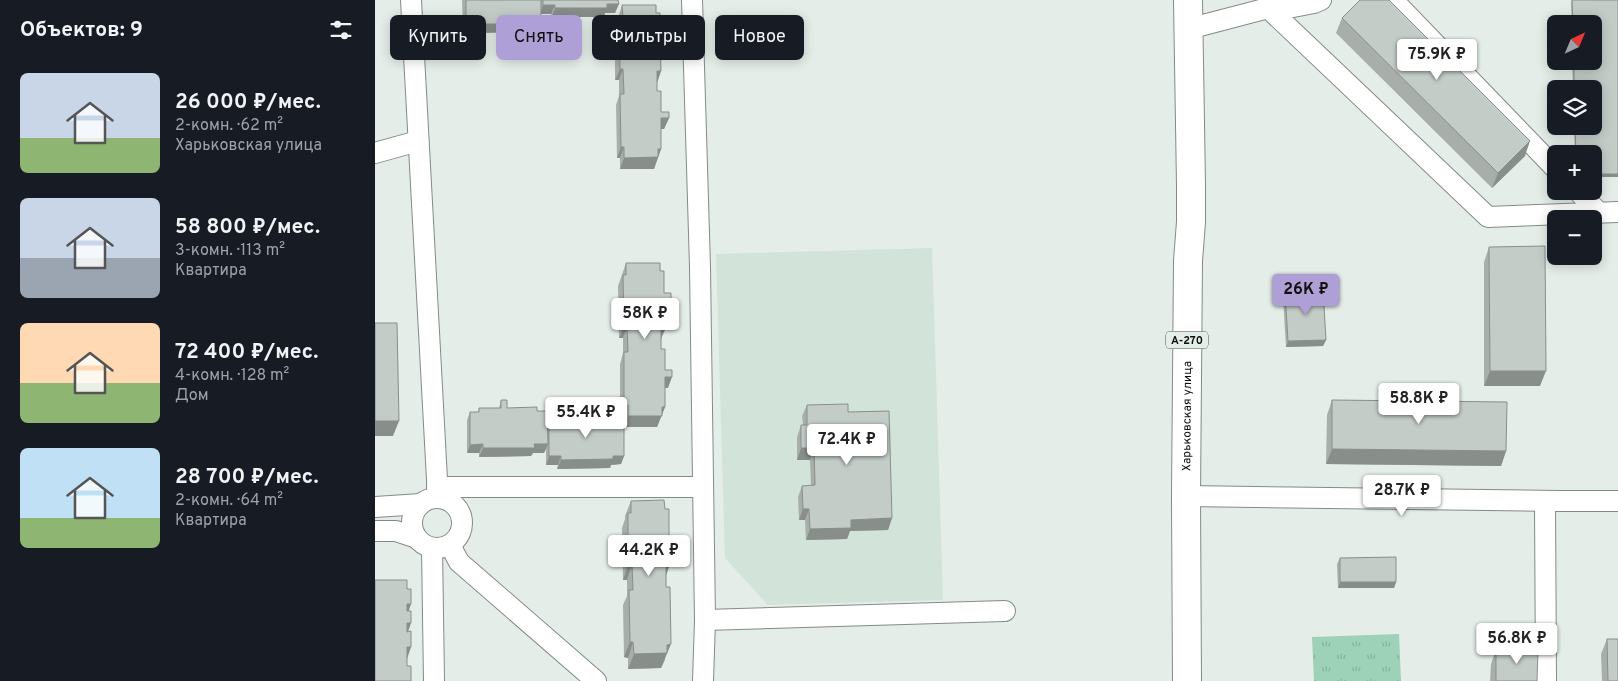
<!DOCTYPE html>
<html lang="ru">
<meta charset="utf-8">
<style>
body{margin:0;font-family:Overpass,sans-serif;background:#242831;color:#f1f3f6;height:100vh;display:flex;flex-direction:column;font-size:19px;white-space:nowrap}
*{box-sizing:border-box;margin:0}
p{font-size:16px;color:#9ea1a6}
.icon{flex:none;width:28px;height:28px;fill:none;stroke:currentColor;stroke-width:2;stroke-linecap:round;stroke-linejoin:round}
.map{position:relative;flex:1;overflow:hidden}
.drawer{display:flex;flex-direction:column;background:#171b24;width:375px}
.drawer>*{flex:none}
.hud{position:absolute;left:15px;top:15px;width:475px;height:45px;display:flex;gap:10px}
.needle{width:32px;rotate:44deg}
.buttons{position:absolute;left:1172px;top:15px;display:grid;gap:10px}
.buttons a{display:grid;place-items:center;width:55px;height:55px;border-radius:8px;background:#171b24;box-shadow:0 2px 12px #0003;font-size:25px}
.price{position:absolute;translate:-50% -42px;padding:0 11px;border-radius:5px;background:#fff;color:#222;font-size:16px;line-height:32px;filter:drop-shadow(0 1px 2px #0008)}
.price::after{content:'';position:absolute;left:50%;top:30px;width:15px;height:11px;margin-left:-8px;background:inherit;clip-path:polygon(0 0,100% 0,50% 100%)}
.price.active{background:#af9fd7;color:#111}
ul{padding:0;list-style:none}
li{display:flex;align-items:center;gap:15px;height:125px;padding:0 20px}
li span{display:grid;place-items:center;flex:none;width:140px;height:100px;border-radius:8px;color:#555}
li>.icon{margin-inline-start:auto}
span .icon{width:60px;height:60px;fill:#fffc;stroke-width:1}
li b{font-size:21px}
h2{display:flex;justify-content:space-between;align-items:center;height:60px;padding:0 20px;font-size:21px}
.chip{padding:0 18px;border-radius:8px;background:#171b24;box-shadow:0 2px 12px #0003;font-size:18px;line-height:45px}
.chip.active{background:#af9fd7;color:#111}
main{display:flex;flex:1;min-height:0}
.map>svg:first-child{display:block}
.built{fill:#d2e3da}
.park{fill:url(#park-tufts)}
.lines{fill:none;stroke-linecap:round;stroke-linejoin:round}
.minor-casing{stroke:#838b87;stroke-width:22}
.highway-casing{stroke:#838b87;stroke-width:30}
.minor{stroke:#fff;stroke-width:20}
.highway{stroke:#fff;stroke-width:28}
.wall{fill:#a8afab}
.shaded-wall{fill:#888f8b}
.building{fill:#c3ccc7;stroke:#888f8b}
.labels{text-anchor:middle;stroke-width:4.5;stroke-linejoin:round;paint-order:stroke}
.shield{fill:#e4ede8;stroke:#4d524f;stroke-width:1}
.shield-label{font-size:11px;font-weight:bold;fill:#0c0f0d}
.street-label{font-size:12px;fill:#0c0f0d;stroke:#e4ede8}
</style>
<main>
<section class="drawer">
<h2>Объектов: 9<svg class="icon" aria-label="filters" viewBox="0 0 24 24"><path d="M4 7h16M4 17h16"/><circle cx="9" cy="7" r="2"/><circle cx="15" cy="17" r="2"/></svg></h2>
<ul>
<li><span style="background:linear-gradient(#c9d6e8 65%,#8fb573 0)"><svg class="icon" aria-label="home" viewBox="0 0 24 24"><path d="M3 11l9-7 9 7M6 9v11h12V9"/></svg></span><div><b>26 000 ₽/мес.</b><p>2-комн. · 62 m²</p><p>Харьковская улица</p></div></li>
<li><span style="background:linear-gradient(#c9d6e8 60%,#9aa5b1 0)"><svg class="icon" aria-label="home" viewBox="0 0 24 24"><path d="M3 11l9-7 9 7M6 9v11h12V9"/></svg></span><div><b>58 800 ₽/мес.</b><p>3-комн. · 113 m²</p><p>Квартира</p></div></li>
<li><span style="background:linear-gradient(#ffd9b3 60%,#8fb573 0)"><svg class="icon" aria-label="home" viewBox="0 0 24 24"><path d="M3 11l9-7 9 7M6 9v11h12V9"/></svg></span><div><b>72 400 ₽/мес.</b><p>4-комн. · 128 m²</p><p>Дом</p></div></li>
<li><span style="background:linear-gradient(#bfe0f5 70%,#8fb573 0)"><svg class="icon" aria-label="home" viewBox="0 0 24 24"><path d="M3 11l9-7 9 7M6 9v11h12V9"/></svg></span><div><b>28 700 ₽/мес.</b><p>2-комн. · 64 m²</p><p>Квартира</p></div></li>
</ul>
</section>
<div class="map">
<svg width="1243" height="681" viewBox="0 0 1243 681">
<defs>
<pattern id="park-tufts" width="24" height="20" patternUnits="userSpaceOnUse" patternTransform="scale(1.25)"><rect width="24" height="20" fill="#9dd1b8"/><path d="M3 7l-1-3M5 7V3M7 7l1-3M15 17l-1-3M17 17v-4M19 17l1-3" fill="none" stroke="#86b29d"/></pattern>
</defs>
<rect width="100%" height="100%" fill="#e4ede8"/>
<path class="built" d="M557 248 568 600 393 605 350 558 341 254Z"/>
<path class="park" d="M1024 634 1026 681H939L937 637Z"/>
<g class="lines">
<defs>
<g id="minor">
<path d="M36 0 63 498"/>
<path d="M317 0 325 267 330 620 328 681"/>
<path d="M1018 0 1181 169"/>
<path d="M893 8 1113 217 1243 212"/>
<path d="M813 29 893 8H913L939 3 946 0"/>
<path d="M0 153 43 141"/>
<path d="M1203 191 1224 213"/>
<path d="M62 487H328"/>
<path d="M811 496 1183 501H1243"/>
<circle cx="62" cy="523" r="25"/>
<path d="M1170 501 1171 681"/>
<path d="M0 507 46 504"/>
<path d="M0 531H21L42 538"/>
<path d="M75 545 84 562 221 681"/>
<path d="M57 548 59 681"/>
<path d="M330 620 630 611"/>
</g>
<g id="highway">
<path id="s1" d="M812 681 811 496 813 261 816 222V186L813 0"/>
</g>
</defs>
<use href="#minor" class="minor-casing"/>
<use href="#highway" class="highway-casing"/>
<use href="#minor" class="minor"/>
<use href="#highway" class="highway"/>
</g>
<g class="wall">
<path d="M87 0H243L240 13H230L229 17H177L176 14H166V20L163 29H153L151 32 100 33 99 29H88Z"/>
<path d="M1197 0H1243V177H1219V154H1200L1199 126H1219V89H1198L1197 61H1219V24H1197L1196 3Z"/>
<path d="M247 5 281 13 285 35 292 41 288 52H286V71L282 82V91L286 112 294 118 289 129H286V149L279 169H245V158H242L241 105 244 96V80H240V28Z"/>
<path d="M967 18 1150 156 1117 188 961 33Z"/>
<path d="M1114 247 1165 386H1109V262Z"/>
<path d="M251 263 285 271 292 310 289 311 286 340V349L293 388H290V407L282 427H249V416H245V364L248 353V338H244L243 286Z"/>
<path d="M910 292 951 340 948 346 911 347 908 298Z"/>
<path d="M126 400 132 408 162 411 172 426 174 423H181L182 419H202L204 412 210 419 241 422 249 456 246 464 236 465 235 468 182 469 183 465H171V449L169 453H158L156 456 104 457V453H92V420L95 412H103L104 408H124Z"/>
<path d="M957 400 1131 451 1126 466 951 464 952 415Z"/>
<path d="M432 405 473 412 517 518 513 530 475 531 472 539 431 540 430 520H424L423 497 427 486H436L435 460H422V437L426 425H428L427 416Z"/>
<path d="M256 501 291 577 290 660 286 668 253 669V658L249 657 248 605 252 596V580H248L247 528 250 519V516Z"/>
<path d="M965 558 1021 582 1019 588H963L962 564Z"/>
<path d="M1232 639 1243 681H1227L1226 654Z"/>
<path d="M1121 649 1162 681H1115L1116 664Z"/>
</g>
<g class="shaded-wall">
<path d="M232 4H244L240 13H230L229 17H177L180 8Z"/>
<path d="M168 5H180L176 14H165Z"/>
<path d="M154 20H166L163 29H153L151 32 100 33 103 24Z"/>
<path d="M91 21H102L99 29H88Z"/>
<path d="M285 41H292L288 52H281Z"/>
<path d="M245 69H248L244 80H240Z"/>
<path d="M282 71H286L282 83Z"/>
<path d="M286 118H294L289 129H282Z"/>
<path d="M1155 141 1150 156 1117 188 1123 173Z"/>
<path d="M246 147H249L245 158H242Z"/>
<path d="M283 149H286L279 169H245L249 158Z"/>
<rect x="1219" y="174" width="24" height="3"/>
<path d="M289 299H296L292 310 285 311Z"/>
<path d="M249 327H252L248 338H244Z"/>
<path d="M286 330H290L285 341Z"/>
<path d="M951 340 948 346 911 347 913 341Z"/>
<path d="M1115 371H1171L1165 386H1109Z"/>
<path d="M290 377H297L293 388H286Z"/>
<path d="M249 405H253L249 416H245Z"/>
<path d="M287 407H290L282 427H249L253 416Z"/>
<path d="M0 421H24L18 436H0Z"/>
<path d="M108 444 104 453H92L95 445Z"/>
<path d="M159 444H173L169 453H158L156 456 104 457 108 448Z"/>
<path d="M426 448H439L435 460H422Z"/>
<path d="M957 449 1131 451 1126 466 951 464Z"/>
<path d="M174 456H186L183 465H171Z"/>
<path d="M238 456H249L246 464 236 465 235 468 182 469 186 460Z"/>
<path d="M428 509H434L430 520H424Z"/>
<path d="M517 518 513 530 475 531 472 539 431 540 435 529 476 520Z"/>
<path d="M253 565H257L252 580H248Z"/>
<path d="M291 567H294L289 582Z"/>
<path d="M965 582H1021L1019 588H963Z"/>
<path d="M32 604H36L31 619Z"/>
<path d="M32 623H36L31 638Z"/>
<path d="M255 642H258L253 658 249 657Z"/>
<path d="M296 644 286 668 253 669 259 654 292 645Z"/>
<path d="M32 647H36L31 662Z"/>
</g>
<g class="building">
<path d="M91 0H166V20H154L155 24H103L102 21H91Z"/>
<path d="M168 0H243L244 4H232V8H180V5H168Z"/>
<path d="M985 0H1014L1155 141 1123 173 967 18Z"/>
<path d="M1197 0H1243V174H1219V154H1201L1200 126H1219V89H1199V61H1219V24H1198Z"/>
<path d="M247 5H281V13H285V35H292V41H285L286 71H282V91H286V112H294V118H286V149H283V157L249 158V147H246L245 94H249L248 69H245L244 17H248Z"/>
<path d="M1170 246 1171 371H1115L1114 247Z"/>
<path d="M251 263H285V271H289V293H296V299H289L290 330H286V349H290V370H297V377H290V407H287V416H253V405H249V352H253L252 327H249L248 275H251Z"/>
<path d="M948 290 951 340 913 341 910 292Z"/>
<path d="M0 323H22L24 421H0Z"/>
<path d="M126 400H132V408L162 407V411H172L173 444H159L160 448H108V444L95 445V412H104V408H126Z"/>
<path d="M957 400 1132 402 1131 451 957 449Z"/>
<path d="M473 404V412L514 411 517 518 476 520V528L435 529 434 509H428L427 486 440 485 439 448H426V425H432V405Z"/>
<path d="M204 412H210V419H240L241 422H249V456H238V459L186 460V456H174V423H183L182 419H205Z"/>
<path d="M289 500 290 509H294V567H291V587H295L296 644 292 645V653L259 654 258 642H255L254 590H258L257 565H253V513H256V501Z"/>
<path d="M1021 557V582H965V558Z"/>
<path d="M0 580H32V589H36V604H32V611H36V623H32V632L36 631V647H32V666H36V681H0Z"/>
<path d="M1232 639H1243V681H1233Z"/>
<path d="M1121 649 1163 650 1162 681H1121Z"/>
</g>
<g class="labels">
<rect class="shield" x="791" y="331.5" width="42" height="17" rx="4"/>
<g class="shield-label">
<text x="812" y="344">А-270</text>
</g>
<g class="street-label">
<text dy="4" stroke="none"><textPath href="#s1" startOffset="265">Харьковская улица</textPath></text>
</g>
</g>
</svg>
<div class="buttons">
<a><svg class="needle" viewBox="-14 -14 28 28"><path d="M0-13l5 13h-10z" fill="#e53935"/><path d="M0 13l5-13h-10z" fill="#9ea1a6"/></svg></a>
<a><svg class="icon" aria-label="layers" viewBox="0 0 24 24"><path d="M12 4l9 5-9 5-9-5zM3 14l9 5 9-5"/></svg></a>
<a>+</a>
<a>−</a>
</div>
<b class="price" style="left:1062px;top:81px">75.9K ₽</b>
<b class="price active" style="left:931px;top:316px">26K ₽</b>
<b class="price" style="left:270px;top:340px">58K ₽</b>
<b class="price" style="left:1044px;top:425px">58.8K ₽</b>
<b class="price" style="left:211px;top:439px">55.4K ₽</b>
<b class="price" style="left:472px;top:466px">72.4K ₽</b>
<b class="price" style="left:1027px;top:517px">28.7K ₽</b>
<b class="price" style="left:274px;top:577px">44.2K ₽</b>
<b class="price" style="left:1142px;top:665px">56.8K ₽</b>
<div class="hud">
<a class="chip">Купить</a>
<a class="chip active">Снять</a>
<a class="chip">Фильтры</a>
<a class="chip">Новое</a>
</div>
</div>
</main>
